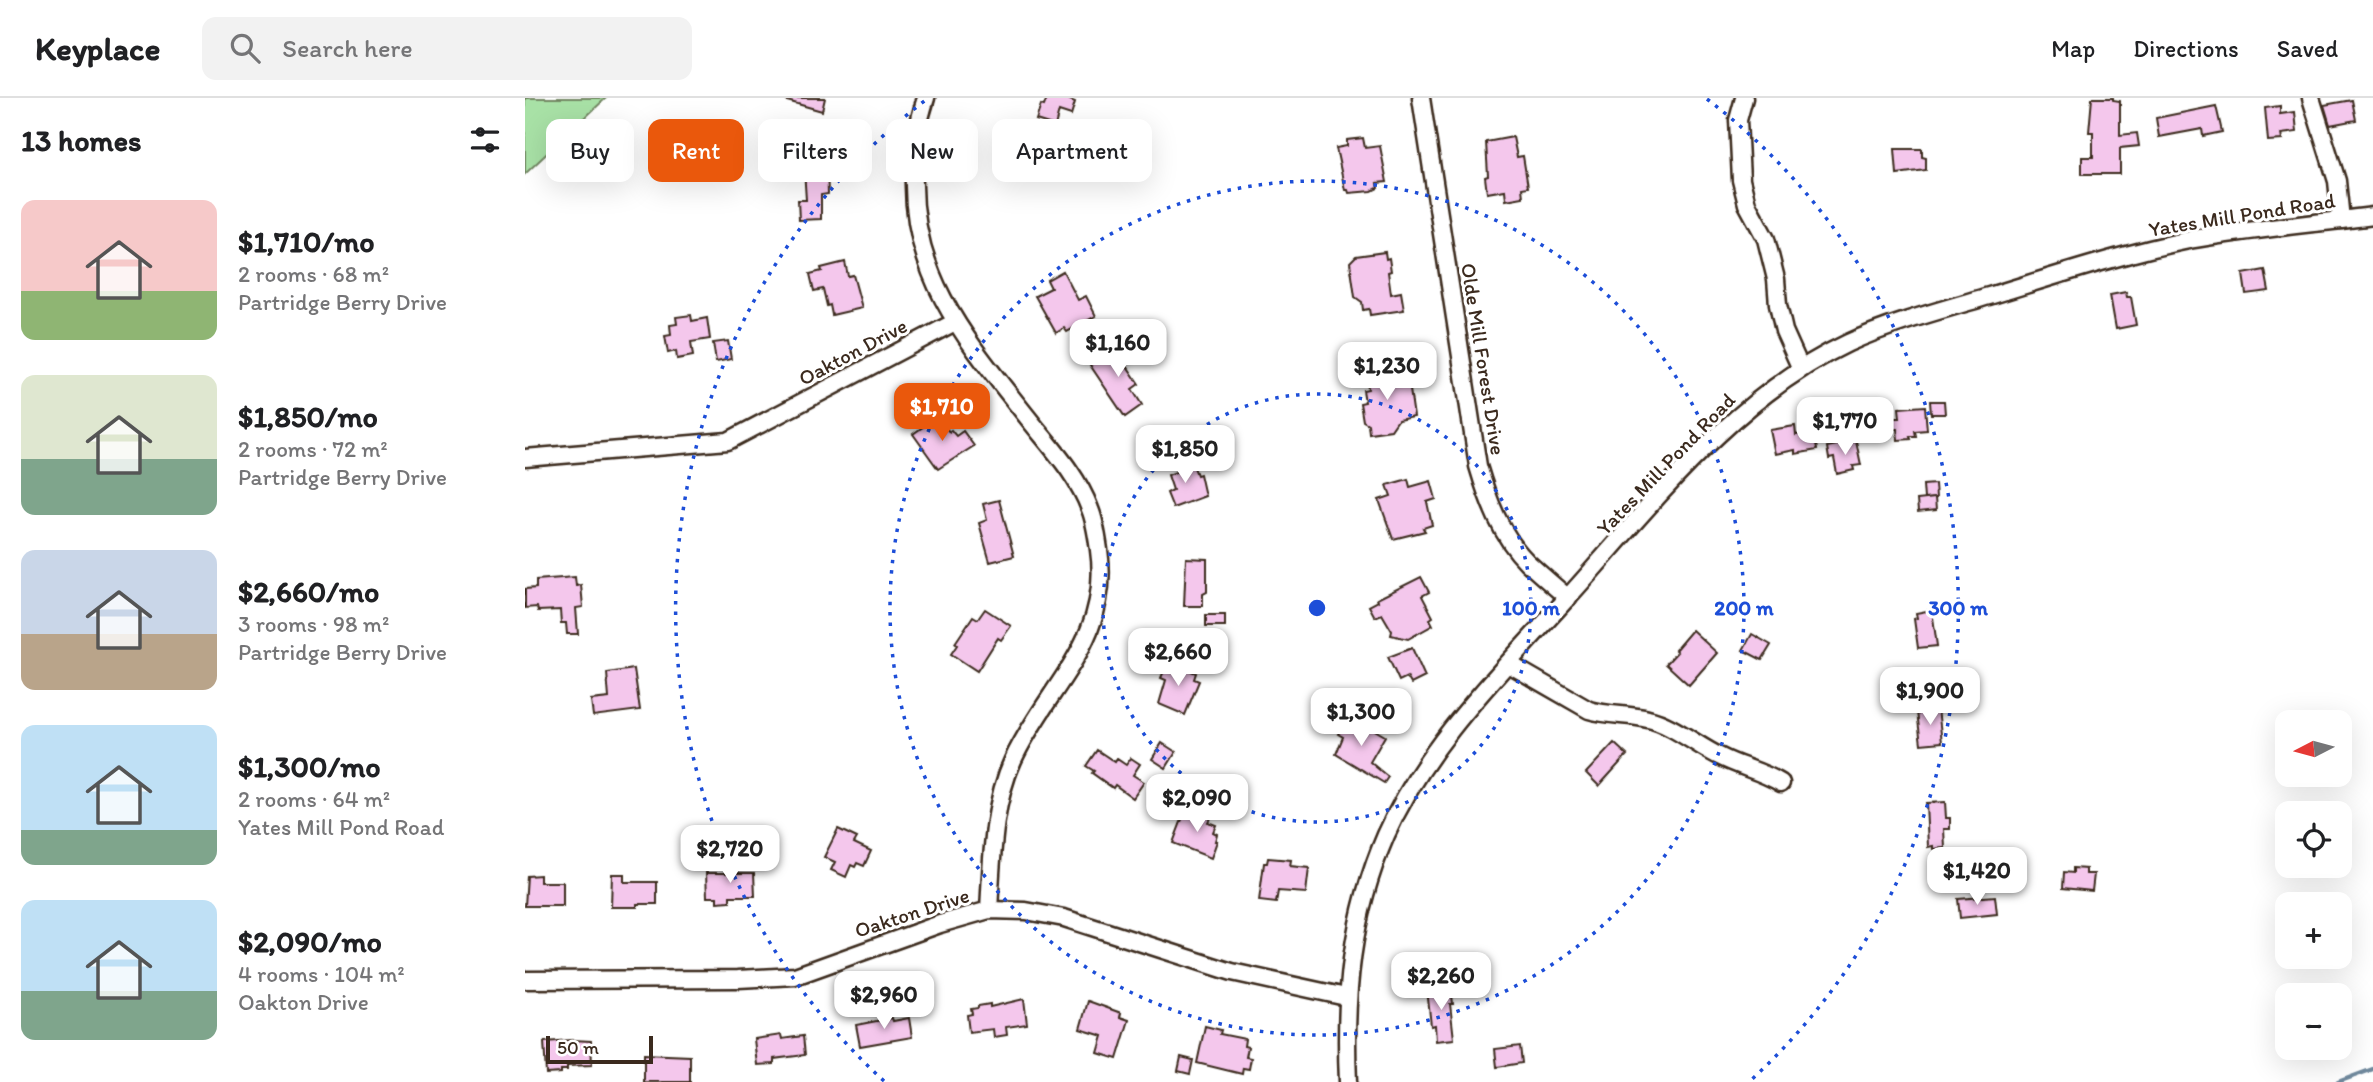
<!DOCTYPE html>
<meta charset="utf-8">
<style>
body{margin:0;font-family:Itim,sans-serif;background:#f2f2f2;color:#202124;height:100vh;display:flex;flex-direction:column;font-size:26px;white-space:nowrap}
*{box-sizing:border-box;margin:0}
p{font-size:23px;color:#757577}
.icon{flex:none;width:38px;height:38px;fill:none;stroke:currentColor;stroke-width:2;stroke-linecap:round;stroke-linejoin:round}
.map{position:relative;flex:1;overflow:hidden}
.sheet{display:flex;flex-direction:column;background:#fff;width:525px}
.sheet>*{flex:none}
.hud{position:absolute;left:21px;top:21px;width:665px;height:63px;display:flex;gap:14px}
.needle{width:46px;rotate:264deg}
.fabs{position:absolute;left:1750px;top:612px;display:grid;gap:14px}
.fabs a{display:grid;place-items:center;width:77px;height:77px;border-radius:14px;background:#fff;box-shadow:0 7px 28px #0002;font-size:35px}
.scale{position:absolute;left:21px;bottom:18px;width:107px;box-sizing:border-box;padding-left:7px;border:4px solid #3b2a1e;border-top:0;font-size:19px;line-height:24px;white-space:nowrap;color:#3b2a1e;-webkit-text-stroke:5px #fff;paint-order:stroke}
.price{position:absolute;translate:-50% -60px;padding:0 16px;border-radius:14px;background:#fff;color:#222;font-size:23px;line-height:46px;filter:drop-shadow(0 2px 4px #0008)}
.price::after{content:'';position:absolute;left:50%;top:42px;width:21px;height:16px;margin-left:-10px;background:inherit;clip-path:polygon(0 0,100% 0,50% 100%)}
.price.selected{background:#ea580c;color:#fff}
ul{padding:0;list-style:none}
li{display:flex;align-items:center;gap:21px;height:175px;padding:0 21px}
li span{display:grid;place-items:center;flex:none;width:196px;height:140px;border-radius:14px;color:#555}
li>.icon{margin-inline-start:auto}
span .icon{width:84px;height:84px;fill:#fffc;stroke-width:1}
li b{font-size:30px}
h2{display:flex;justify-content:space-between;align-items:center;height:84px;padding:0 21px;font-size:30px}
.tag{padding:0 24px;border-radius:14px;background:#fff;box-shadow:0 7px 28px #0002;font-size:24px;line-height:63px}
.tag.selected{background:#ea580c;color:#fff}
header{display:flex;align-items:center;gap:42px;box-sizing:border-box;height:98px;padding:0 35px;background:#fff;border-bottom:2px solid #e0e0e0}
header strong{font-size:33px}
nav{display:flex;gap:38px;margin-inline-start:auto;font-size:24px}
.search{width:490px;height:63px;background:#f2f2f2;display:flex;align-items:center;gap:18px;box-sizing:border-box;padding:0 24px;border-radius:14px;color:#757577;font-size:26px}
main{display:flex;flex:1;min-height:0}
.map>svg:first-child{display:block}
.green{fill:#a8e1a6;stroke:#728662;stroke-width:2}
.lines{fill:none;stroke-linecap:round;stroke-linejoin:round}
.stream{stroke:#6f899d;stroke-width:4.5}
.building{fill:#f4c7ec;stroke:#3b2a1e;stroke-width:2}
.minor-casing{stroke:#3b2a1e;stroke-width:21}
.minor{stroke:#fff;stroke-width:16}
.ring{fill:none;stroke:#1d4ed8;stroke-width:3.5;stroke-dasharray:3.5 7}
.labels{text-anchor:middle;stroke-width:6;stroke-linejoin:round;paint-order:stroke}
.street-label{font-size:21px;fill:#3b2a1e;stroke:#fff}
.centre{fill:#1d4ed8;stroke:#fff;stroke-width:3.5}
.ring-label{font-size:21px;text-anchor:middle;font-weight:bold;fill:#1d4ed8;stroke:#fff;stroke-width:6;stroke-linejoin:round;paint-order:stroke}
</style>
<header>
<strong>Keyplace</strong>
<div class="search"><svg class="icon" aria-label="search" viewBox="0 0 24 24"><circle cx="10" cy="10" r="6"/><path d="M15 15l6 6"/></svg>Search here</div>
<nav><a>Map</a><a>Directions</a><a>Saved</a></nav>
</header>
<main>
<section class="sheet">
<h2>13 homes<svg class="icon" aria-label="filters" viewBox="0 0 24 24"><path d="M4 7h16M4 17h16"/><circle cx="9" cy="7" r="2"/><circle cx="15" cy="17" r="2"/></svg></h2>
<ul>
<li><span style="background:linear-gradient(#f6c9c9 65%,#8fb573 0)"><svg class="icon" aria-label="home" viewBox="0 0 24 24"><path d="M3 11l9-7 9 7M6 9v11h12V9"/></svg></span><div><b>$1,710/mo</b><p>2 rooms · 68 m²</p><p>Partridge Berry Drive</p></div></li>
<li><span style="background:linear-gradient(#dfe7d0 60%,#7fa58c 0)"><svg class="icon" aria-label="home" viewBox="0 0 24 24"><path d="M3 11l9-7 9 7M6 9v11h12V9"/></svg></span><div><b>$1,850/mo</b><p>2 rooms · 72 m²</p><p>Partridge Berry Drive</p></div></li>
<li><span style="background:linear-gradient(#c9d6e8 60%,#b9a48a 0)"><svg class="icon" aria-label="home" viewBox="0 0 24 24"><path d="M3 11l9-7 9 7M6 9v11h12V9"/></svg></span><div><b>$2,660/mo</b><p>3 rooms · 98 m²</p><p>Partridge Berry Drive</p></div></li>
<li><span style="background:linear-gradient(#bfe0f5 75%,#7fa58c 0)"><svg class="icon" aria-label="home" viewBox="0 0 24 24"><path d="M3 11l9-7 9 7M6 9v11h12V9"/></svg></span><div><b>$1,300/mo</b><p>2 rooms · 64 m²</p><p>Yates Mill Pond Road</p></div></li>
<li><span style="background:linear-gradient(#bfe0f5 65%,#7fa58c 0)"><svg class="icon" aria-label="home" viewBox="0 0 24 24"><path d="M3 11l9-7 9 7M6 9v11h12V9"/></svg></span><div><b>$2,090/mo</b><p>4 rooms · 104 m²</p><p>Oakton Drive</p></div></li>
</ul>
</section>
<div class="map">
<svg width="1848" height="984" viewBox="0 0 1848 984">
<rect width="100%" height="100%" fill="#fff"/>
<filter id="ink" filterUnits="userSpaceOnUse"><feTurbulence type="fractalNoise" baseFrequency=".0143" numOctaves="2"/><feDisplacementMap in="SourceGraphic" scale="14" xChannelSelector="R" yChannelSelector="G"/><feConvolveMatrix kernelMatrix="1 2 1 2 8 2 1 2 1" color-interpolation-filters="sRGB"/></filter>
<g filter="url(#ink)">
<path class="green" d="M0 0H81L0 76Z"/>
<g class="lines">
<path class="stream" d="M1813 984 1848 971"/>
</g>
<g class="building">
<path d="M263 0H300L297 13 262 3Z"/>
<path d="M522 0H546L545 2 550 4 546 17 534 13 530 28 511 22 516 7 519 8Z"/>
<path d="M1567 0H1588V2L1595 3V37L1612 35 1614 48 1595 50V76H1557V59H1568V34H1564Z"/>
<path d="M1827 2 1831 22 1805 27 1799 7Z"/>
<path d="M1691 8 1697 34 1678 38 1677 31 1634 39 1631 20Z"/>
<path d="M1755 8V16L1770 14 1772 34 1756 36 1757 42 1743 43 1740 10Z"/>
<path d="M988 39 992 59 998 58 1003 89 997 90 998 99 981 102 980 92 962 95 960 79 963 78 961 44Z"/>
<path d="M838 40 840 50 855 48 862 84 852 85 853 90 847 93 824 95 823 92H820L811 50 822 48V42Z"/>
<path d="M1370 51H1397V59L1401 60V72L1372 76Z"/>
<path d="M302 70 303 96 296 97V121L274 122 273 102H281L279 71Z"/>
<path d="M860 154 861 161 864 160 866 173 863 174 866 196 876 194 879 212 845 217 844 211 838 212 837 204 830 199 825 164 831 158Z"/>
<path d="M320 164 323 178 328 177 337 210 307 217 305 207 302 208 298 191 289 193 285 176 297 173 296 170Z"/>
<path d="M1740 172 1744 193 1721 196 1718 176Z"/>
<path d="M538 173 553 202 561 198 571 218 542 234 539 230 531 235 510 198 526 190 522 182Z"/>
<path d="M1601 194 1602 199H1606L1611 227 1591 231 1585 197Z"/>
<path d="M166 217 167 223 182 220 185 241 166 244 168 258 152 261 151 253 143 255 140 238 146 237 145 227 152 226 151 219Z"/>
<path d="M203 243 206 261 191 264 188 245Z"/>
<path d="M596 245 605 258 598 262 614 286 607 291 617 307 600 319 565 267Z"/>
<path d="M875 275 876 279 883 278 889 319 873 322 866 332 844 335 843 326 838 323 835 305 840 304 838 292 843 291 842 283 845 280Z"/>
<path d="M1405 303H1419L1420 316H1406Z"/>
<path d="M1400 308 1402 332 1390 333 1391 338H1385L1386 341 1373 342 1372 331H1358V320H1375L1374 310Z"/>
<path d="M413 318 424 334 426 332 431 338 438 333 449 348 413 371 388 336Z"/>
<path d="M1270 328 1271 337 1289 334 1292 352 1270 356V352L1250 356 1245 332Z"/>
<path d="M1331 343 1336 367 1328 368 1329 372 1312 376 1309 360 1304 361 1302 349Z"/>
<path d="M665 359 672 377 675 376 680 398 648 410 642 395 648 392 643 377 658 371 655 362Z"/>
<path d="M883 381 885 389 906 383 911 401 902 404 907 427 898 430 900 433 868 441 854 402 866 398 862 387Z"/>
<path d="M1410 386 1411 400 1399 401 1398 387Z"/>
<path d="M1410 400 1411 412 1393 414 1392 402Z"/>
<path d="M474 402 489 458 465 464 454 425 462 422 458 406Z"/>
<path d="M661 460 682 461V494L678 496V508H659Z"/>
<path d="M50 479 51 488 56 487 58 509 51 510 53 536H42L41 525H36L35 512 13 513 12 509 0 510V491L11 490V482Z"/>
<path d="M896 479 904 494 897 498 908 519 905 521 908 527 883 541 866 537 867 533 857 516 850 519 844 508 853 503 852 501Z"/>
<path d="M460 511 486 528 476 542 473 540 452 573 426 556 432 547 430 545 448 518 453 521Z"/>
<path d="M1407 512 1412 548 1393 550 1389 521 1392 520 1391 515Z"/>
<rect x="681" y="517" width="19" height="11"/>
<path d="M1167 532 1192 555 1164 587 1141 566 1152 554 1150 552Z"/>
<path d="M1227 536 1246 547 1237 562 1218 552Z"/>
<path d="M887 550 900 579 886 586 882 579 874 583 863 559Z"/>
<path d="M643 563 671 575 669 581 674 583 660 617 634 606 641 582 636 580Z"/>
<path d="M109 571 115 612 68 618 66 602 84 600 82 575Z"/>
<path d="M1413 611 1417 644 1396 646 1392 614Z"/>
<path d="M831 621 860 638 845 664 863 679 859 685 811 656 818 639 813 636 820 625 826 629Z"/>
<path d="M637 645 651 654 641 670 627 661Z"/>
<path d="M1089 645 1102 657 1074 688 1061 675Z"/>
<path d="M572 652 590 664 592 661 601 667 606 660 615 666 608 677 619 684 608 700 590 687 588 690 567 675 569 673 561 668Z"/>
<path d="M1420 704 1421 720H1425V731H1419L1420 750 1408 751V748L1403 749 1401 705Z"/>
<path d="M661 711 686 718 683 724 691 727 688 734 692 736 690 743H692L686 760 648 745Z"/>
<path d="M313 731 332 740 329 745 346 753 339 768 332 765 330 769 326 767 321 779 306 772 310 764 299 759Z"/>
<path d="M743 760 766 762 765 768 784 770 781 795 753 793 751 805 734 803 739 765H742Z"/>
<path d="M202 770H213V775H229L230 798H205V803L192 804V799H182L181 775H202Z"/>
<path d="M1548 770 1561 771V776H1569L1567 793 1538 790 1539 774 1548 775Z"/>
<path d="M87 776H99V784H132V806H112V809H86Z"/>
<path d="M15 777V784H38V808H0L2 778Z"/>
<path d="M1470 798 1472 816 1435 820 1433 801Z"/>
<path d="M926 888 928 906H925L929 941 911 943 910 927 906 928 902 891Z"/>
<path d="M499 901 502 926 481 929 482 937 469 939 468 931 444 934 442 917 447 916 446 911 453 910V908L465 906V909Z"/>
<path d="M563 903 596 915 595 919 604 922 592 961 573 955 578 938 555 931Z"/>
<path d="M367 920 368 923 384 920 387 939 335 948 331 927Z"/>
<path d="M680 928 696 932 695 936 720 941 719 948 723 949 721 959 726 960 724 971 718 970 717 976 672 965Z"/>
<path d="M256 937 257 941 278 938 280 957 249 961V966L232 967 229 941Z"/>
<path d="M48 942 66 943 67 967 42 968V972H36V975L21 976 19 944Z"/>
<path d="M995 948 997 965 972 969 970 951Z"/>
<path d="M119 956 165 958V984H119Z"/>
<path d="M656 959 668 962 665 976 653 973Z"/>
</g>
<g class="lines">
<defs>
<g id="minor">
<path d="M401 0C392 26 389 51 389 78 386 180 443 244 503 320 525 348 552 376 565 411 570 423 572 438 574 452 587 542 522 588 488 662 467 708 467 762 464 812"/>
<path d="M896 0 953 368C963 402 976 438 1002 464 1015 476 1029 488 1043 500"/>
<path d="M1219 0 1213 22 1216 82 1222 106 1241 141 1251 181 1253 207 1259 233 1276 271"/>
<path d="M1786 0 1812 83 1816 122"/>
<path d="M0 360 203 343 430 224"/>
<path d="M984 566 1064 612C1084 618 1104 616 1123 621 1149 627 1172 648 1196 659 1215 669 1237 673 1256 685"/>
<path d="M0 882 213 881 270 878 415 826 464 812 501 813 539 820 707 874 821 899"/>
<path d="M823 984C819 897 826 818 861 737 902 644 978 572 1045 497 1127 406 1210 298 1323 245 1364 226 1420 211 1464 198 1530 178 1596 156 1664 142 1725 131 1787 126 1848 118"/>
</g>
</defs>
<use href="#minor" class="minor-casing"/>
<use href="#minor" class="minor"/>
</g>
</g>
<g class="ring">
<circle cx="792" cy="510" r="214"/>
<circle cx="792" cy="510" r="427"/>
<path d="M359 983A641 641 0 0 1 402 1M1182 1A641 641 0 0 1 1225 983"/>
</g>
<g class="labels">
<g class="street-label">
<text transform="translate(1717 117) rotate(-9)" y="7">Yates Mill Pond Road</text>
<text transform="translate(328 254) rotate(-28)" y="7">Oakton Drive</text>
<text transform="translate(958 261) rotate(81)" y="7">Olde Mill Forest Drive</text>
<text transform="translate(1141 366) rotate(-46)" y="7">Yates Mill Pond Road</text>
<text transform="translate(387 815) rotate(-18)" y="7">Oakton Drive</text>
</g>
</g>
<circle cx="792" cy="510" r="10" class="centre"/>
<g class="ring-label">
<text x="1006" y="517">100 m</text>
<text x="1219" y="517">200 m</text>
<text x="1433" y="517">300 m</text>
</g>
</svg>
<div class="fabs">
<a><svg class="needle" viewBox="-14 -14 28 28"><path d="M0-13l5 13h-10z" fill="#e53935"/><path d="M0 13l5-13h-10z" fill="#757577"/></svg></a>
<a><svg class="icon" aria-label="locate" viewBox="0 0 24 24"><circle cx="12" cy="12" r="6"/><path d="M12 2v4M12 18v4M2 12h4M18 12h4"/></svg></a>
<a>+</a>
<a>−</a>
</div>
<div class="scale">50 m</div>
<b class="price" style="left:593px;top:281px">$1,160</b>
<b class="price" style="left:862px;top:304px">$1,230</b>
<b class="price selected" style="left:417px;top:345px">$1,710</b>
<b class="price" style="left:1320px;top:359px">$1,770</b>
<b class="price" style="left:660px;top:387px">$1,850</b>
<b class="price" style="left:653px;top:590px">$2,660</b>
<b class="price" style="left:1405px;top:629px">$1,900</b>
<b class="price" style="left:836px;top:650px">$1,300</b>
<b class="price" style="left:672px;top:736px">$2,090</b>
<b class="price" style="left:205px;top:787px">$2,720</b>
<b class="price" style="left:1452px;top:809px">$1,420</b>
<b class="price" style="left:916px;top:914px">$2,260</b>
<b class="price" style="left:359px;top:933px">$2,960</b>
<div class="hud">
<a class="tag">Buy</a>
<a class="tag selected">Rent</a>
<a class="tag">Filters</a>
<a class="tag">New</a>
<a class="tag">Apartment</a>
</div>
</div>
</main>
